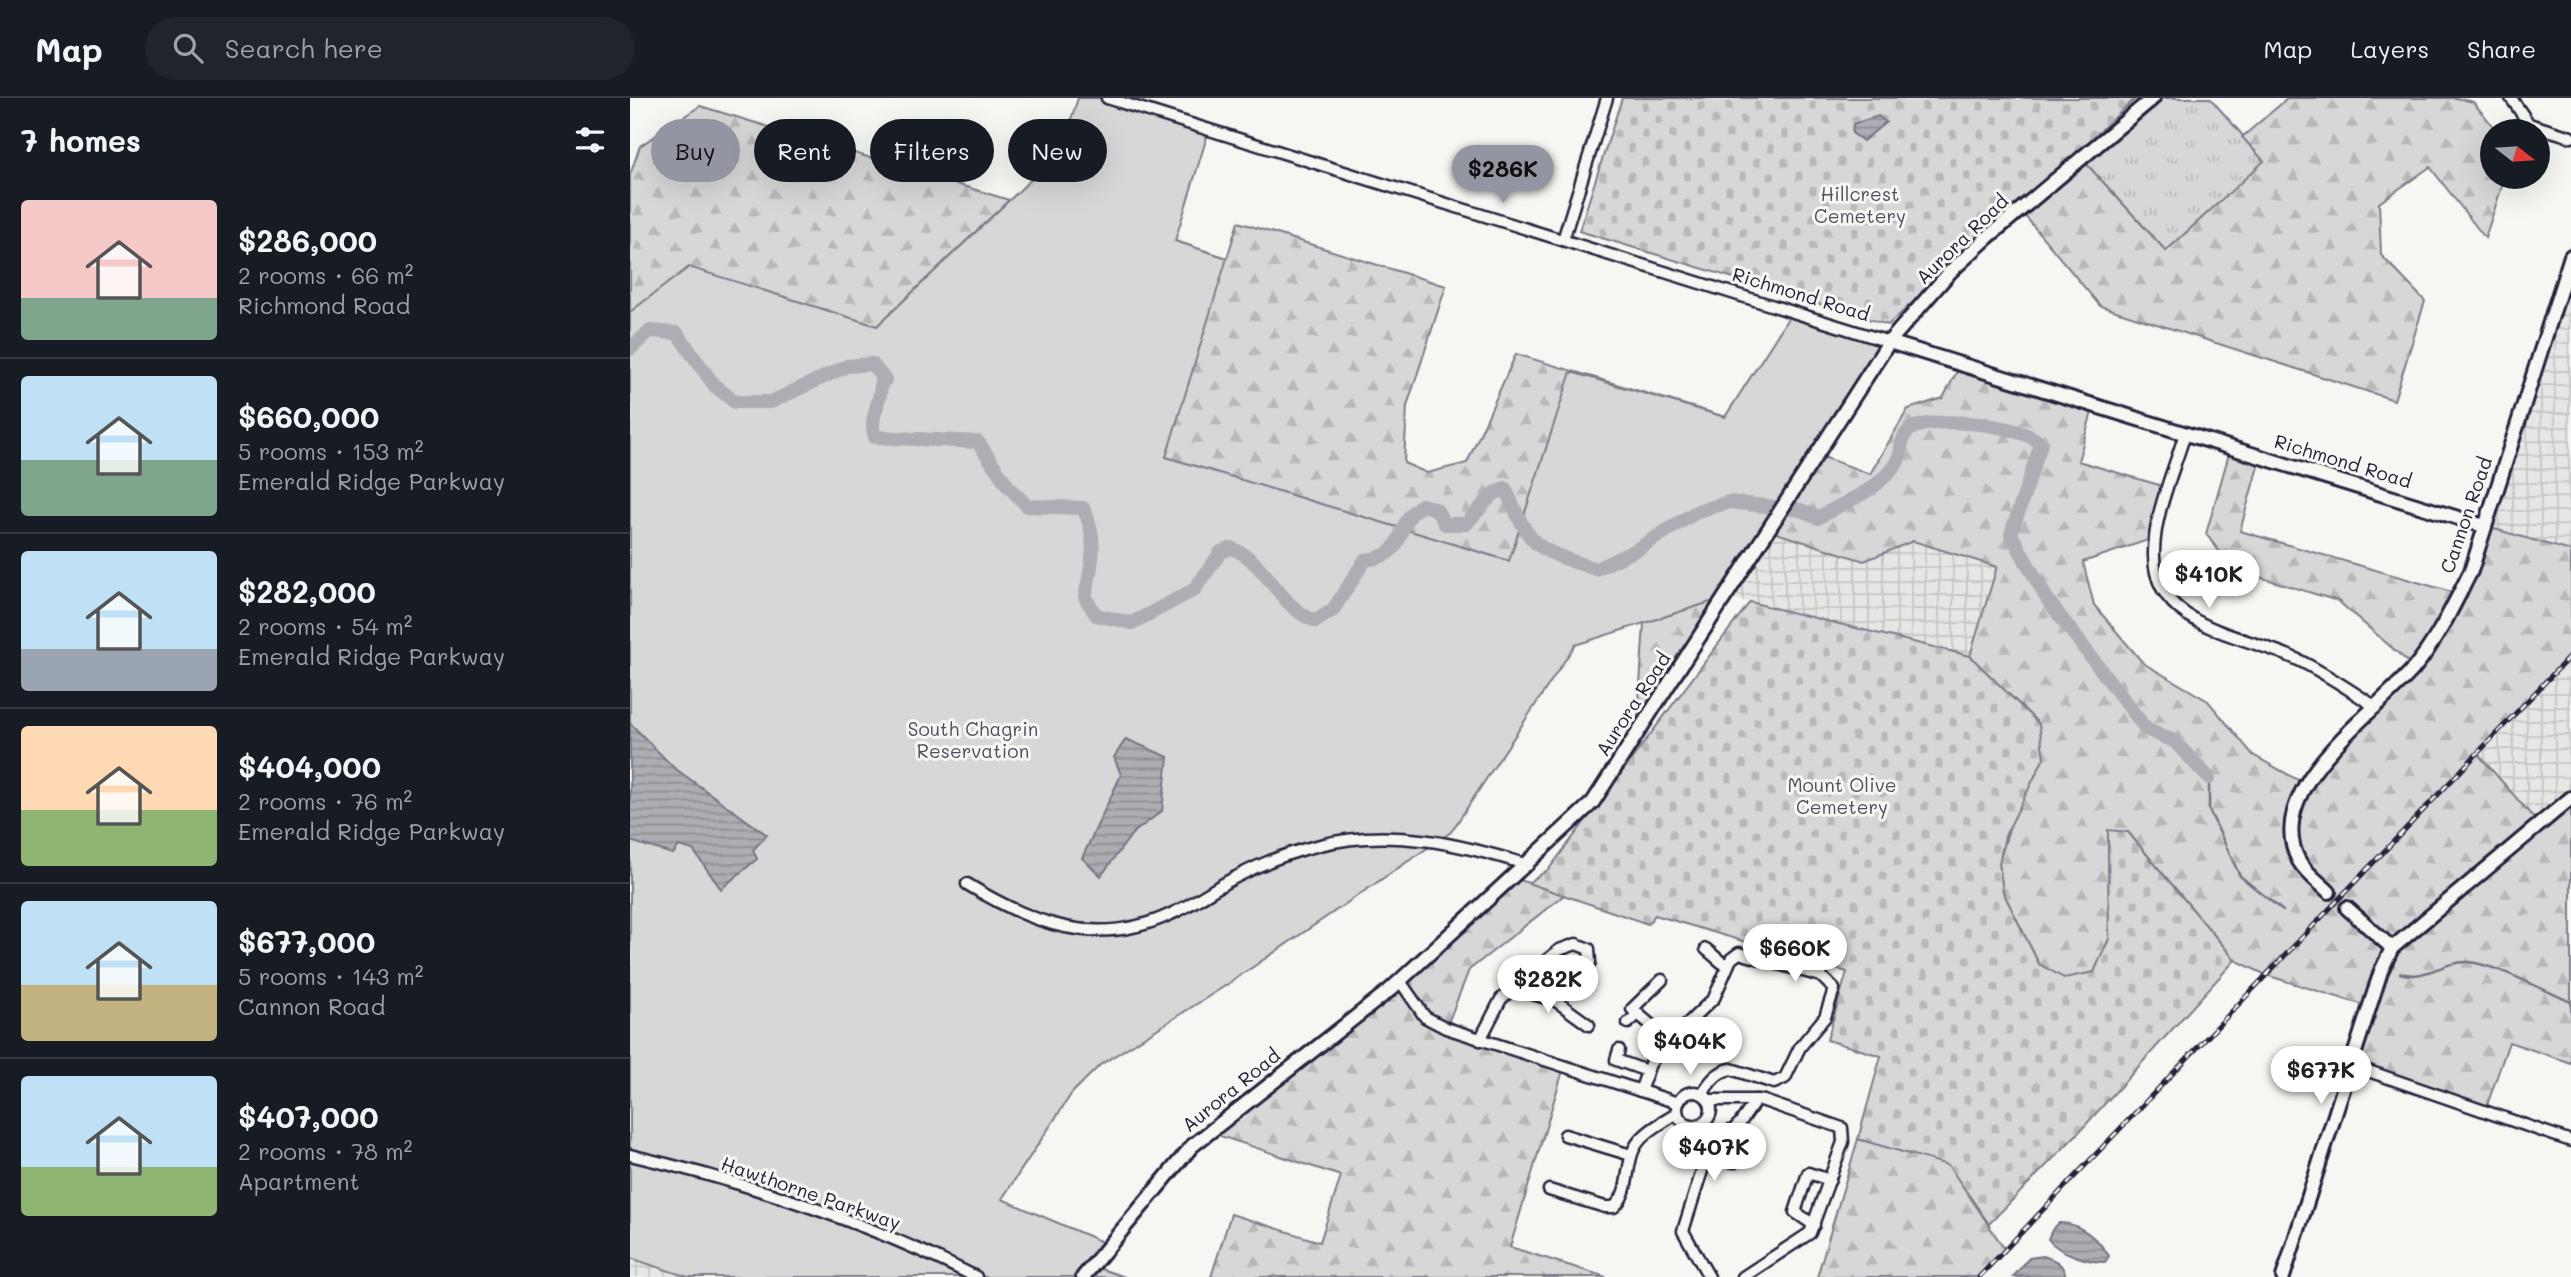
<!DOCTYPE html>
<meta charset="utf-8">
<style>
body{margin:0;font-family:Mali,sans-serif;background:#20242c;color:#f1f3f6;height:100vh;display:flex;flex-direction:column;font-size:26px;white-space:nowrap}
*{box-sizing:border-box;margin:0}
p{font-size:23px;color:#9ea1a6}
.icon{flex:none;width:38px;height:38px;fill:none;stroke:currentColor;stroke-width:2;stroke-linecap:round;stroke-linejoin:round}
.map{position:relative;flex:1;overflow:hidden}
.sheet{display:flex;flex-direction:column;background:#171b24;width:630px}
.sheet>*{flex:none}
.guide{position:absolute;left:21px;top:21px;width:665px;height:63px;display:flex;gap:14px}
.needle{width:46px;rotate:107deg}
.buttons{position:absolute;left:1850px;top:21px;display:grid;gap:14px}
.buttons a{display:grid;place-items:center;width:70px;height:70px;border-radius:50%;background:#171b24;box-shadow:0 7px 28px #0002;font-size:35px}
.price{position:absolute;translate:-50% -60px;padding:0 16px;border-radius:24px;background:#fff;color:#222;font-size:23px;line-height:46px;filter:drop-shadow(0 2px 4px #0008)}
.price::after{content:'';position:absolute;left:50%;top:42px;width:21px;height:16px;margin-left:-10px;background:inherit;clip-path:polygon(0 0,100% 0,50% 100%)}
.price.current{background:#9495a2;color:#111}
ul{padding:0;list-style:none}
li{display:flex;align-items:center;gap:21px;height:175px;padding:0 21px}
li+li{border-top:2px solid #363941}
li span{display:grid;place-items:center;flex:none;width:196px;height:140px;border-radius:7px;color:#555}
li>.icon{margin-inline-start:auto}
span .icon{width:84px;height:84px;fill:#fffc;stroke-width:1}
li b{font-size:30px}
h2{display:flex;justify-content:space-between;align-items:center;height:84px;padding:0 21px;font-size:30px}
.tag{padding:0 24px;border-radius:32px;background:#171b24;box-shadow:0 7px 28px #0002;font-size:24px;line-height:63px}
.tag.current{background:#9495a2;color:#111}
header{display:flex;align-items:center;gap:42px;box-sizing:border-box;height:98px;padding:0 35px;background:#171b24;border-bottom:2px solid #363941}
header strong{font-size:33px}
nav{display:flex;gap:38px;margin-inline-start:auto;font-size:24px}
.search{width:490px;height:63px;background:#20242c;display:flex;align-items:center;gap:18px;box-sizing:border-box;padding:0 24px;border-radius:38px;color:#9ea1a6;font-size:26px}
main{display:flex;flex:1;min-height:0}
.map>svg:first-child{display:block}
.industrial{fill:url(#industrial-grid)}
.grass{fill:url(#grass-tufts);stroke:#7c7c89;stroke-width:2}
.forest{fill:url(#forest-firs);stroke:#7c7c89;stroke-width:2}
.cemetery{fill:url(#cemetery-stones);stroke:#7c7c89;stroke-width:2}
.park{fill:#d7d7d7;stroke:#7c7c89;stroke-width:2}
.water{fill:url(#water-rules);stroke:#757583;stroke-width:2}
.lines{fill:none;stroke-linecap:round;stroke-linejoin:round}
.stream{stroke:#757583;stroke-width:2.5}
.river{stroke:#adadb3;stroke-width:14}
.major-tunnel{stroke:#cccccd;stroke-width:12;stroke-dasharray:12 6;stroke-linecap:butt}
.minor-casing{stroke:#22223b;stroke-width:15}
.major-casing{stroke:#22223b;stroke-width:18}
.minor{stroke:#f6f6f2;stroke-width:10}
.major{stroke:#f6f6f2;stroke-width:12}
.rail-casing{stroke:#22223b;stroke-width:5}
.rail{stroke:#f6f6f2;stroke-width:2.5;stroke-dasharray:8;stroke-linecap:butt}
.labels{text-anchor:middle;stroke-width:6;stroke-linejoin:round;paint-order:stroke}
.park-label{font-size:19px;fill:#4f4f62;stroke:#f6f6f2}
.street-label{font-size:19px;fill:#22223b;stroke:#f6f6f2}
</style>
<header>
<strong>Map</strong>
<div class="search"><svg class="icon" aria-label="search" viewBox="0 0 24 24"><circle cx="10" cy="10" r="6"/><path d="M15 15l6 6"/></svg>Search here</div>
<nav><a>Map</a><a>Layers</a><a>Share</a></nav>
</header>
<main>
<section class="sheet">
<h2>7 homes<svg class="icon" aria-label="filters" viewBox="0 0 24 24"><path d="M4 7h16M4 17h16"/><circle cx="9" cy="7" r="2"/><circle cx="15" cy="17" r="2"/></svg></h2>
<ul>
<li><span style="background:linear-gradient(#f6c9c9 70%,#7fa58c 0)"><svg class="icon" aria-label="home" viewBox="0 0 24 24"><path d="M3 11l9-7 9 7M6 9v11h12V9"/></svg></span><div><b>$286,000</b><p>2 rooms · 66 m²</p><p>Richmond Road</p></div></li>
<li><span style="background:linear-gradient(#bfe0f5 60%,#7fa58c 0)"><svg class="icon" aria-label="home" viewBox="0 0 24 24"><path d="M3 11l9-7 9 7M6 9v11h12V9"/></svg></span><div><b>$660,000</b><p>5 rooms · 153 m²</p><p>Emerald Ridge Parkway</p></div></li>
<li><span style="background:linear-gradient(#bfe0f5 70%,#9aa5b1 0)"><svg class="icon" aria-label="home" viewBox="0 0 24 24"><path d="M3 11l9-7 9 7M6 9v11h12V9"/></svg></span><div><b>$282,000</b><p>2 rooms · 54 m²</p><p>Emerald Ridge Parkway</p></div></li>
<li><span style="background:linear-gradient(#ffd9b3 60%,#8fb573 0)"><svg class="icon" aria-label="home" viewBox="0 0 24 24"><path d="M3 11l9-7 9 7M6 9v11h12V9"/></svg></span><div><b>$404,000</b><p>2 rooms · 76 m²</p><p>Emerald Ridge Parkway</p></div></li>
<li><span style="background:linear-gradient(#bfe0f5 60%,#c2b280 0)"><svg class="icon" aria-label="home" viewBox="0 0 24 24"><path d="M3 11l9-7 9 7M6 9v11h12V9"/></svg></span><div><b>$677,000</b><p>5 rooms · 143 m²</p><p>Cannon Road</p></div></li>
<li><span style="background:linear-gradient(#bfe0f5 65%,#8fb573 0)"><svg class="icon" aria-label="home" viewBox="0 0 24 24"><path d="M3 11l9-7 9 7M6 9v11h12V9"/></svg></span><div><b>$407,000</b><p>2 rooms · 78 m²</p><p>Apartment</p></div></li>
</ul>
</section>
<div class="map">
<svg width="1941" height="1179" viewBox="0 0 1941 1179">
<defs>
<pattern id="industrial-grid" width="8" height="8" patternUnits="userSpaceOnUse" patternTransform="scale(1.75)"><rect width="8" height="8" fill="#e6e6e4"/><path d="M0 4h8M4 0v8" fill="none" stroke="#c5c5c4"/></pattern>
<pattern id="grass-tufts" width="24" height="20" patternUnits="userSpaceOnUse" patternTransform="scale(1.75)"><rect width="24" height="20" fill="#d7d7d7"/><path d="M3 7l-1-3M5 7V3M7 7l1-3M15 17l-1-3M17 17v-4M19 17l1-3" fill="none" stroke="#b8b8b9"/></pattern>
<pattern id="forest-firs" width="22" height="20" patternUnits="userSpaceOnUse" patternTransform="scale(1.75)"><rect width="22" height="20" fill="#d7d7d7"/><path d="M5 1l3.5 6h-7zM16 11l3.5 6h-7z" fill="#b8b8b9"/></pattern>
<pattern id="cemetery-stones" width="16" height="16" patternUnits="userSpaceOnUse" patternTransform="scale(1.75)"><rect width="16" height="16" fill="#d7d7d7"/><path d="M2 7V4a2 2 0 0 1 4 0v3zM10 15v-3a2 2 0 0 1 4 0v3z" fill="#b8b8b9"/></pattern>
<pattern id="water-rules" width="6" height="5" patternUnits="userSpaceOnUse" patternTransform="scale(1.75)"><rect width="6" height="5" fill="#adadb3"/><path d="M0 2.5h6" fill="none" stroke="#8c8c93"/></pattern>
</defs>
<rect width="100%" height="100%" fill="#f6f6f2"/>
<filter id="ink" filterUnits="userSpaceOnUse"><feTurbulence type="fractalNoise" baseFrequency=".0143" numOctaves="2"/><feDisplacementMap in="SourceGraphic" scale="14" xChannelSelector="R" yChannelSelector="G"/><feConvolveMatrix kernelMatrix="1 2 1 2 8 2 1 2 1" color-interpolation-filters="sRGB"/></filter>
<g filter="url(#ink)">
<g class="industrial">
<path d="M1941 158V453L1854 428Z"/>
<path d="M1140 433 1234 463 1282 443 1368 469 1340 558 1096 499Z"/>
<path d="M1941 557V700L1909 727 1847 655Z"/>
<path d="M0 1160 58 1179H0Z"/>
</g>
<path class="grass" d="M1523 0H1580L1635 63 1536 153 1451 60Z"/>
<g class="forest">
<path d="M1658 0H1827L1843 4 1867 33H1862V79H1875L1855 140 1800 69 1749 105 1751 157 1795 203 1764 302 1470 208 1390 112 1451 60 1536 153 1634 63 1612 39Z"/>
<path d="M70 8 379 102 247 228 0 251V77L10 48Z"/>
<path d="M608 124 816 188 777 308 774 365 797 375 837 365 886 256 1096 319 879 463 584 374 329 343 545 143 597 160Z"/>
<path d="M1331 266 1464 307 1448 363 1539 390 1524 440 1453 464 1464 507 1513 565 1578 603 1623 657 1675 686 1784 569 1708 503 1603 471 1576 436 1601 349 1630 361 1610 433 1829 496 1854 428 1941 453V557L1847 655 1909 726 1941 700V965L1879 944 1855 1013 1721 967 1740 909 1636 877 1605 862 1498 734 1478 733 1479 841 1464 875 1434 881 1409 866 1373 794 1369 765 1409 626 1340 558 1367 469 1283 443 1234 463 1140 433 1188 357 1240 376 1278 311 1313 300Z"/>
<path d="M1096 499 1007 635 1014 525Z"/>
<path d="M884 780 934 797 839 872 816 930 934 969 880 1149 976 1179H581L601 1116 690 1144 711 1078 578 1034 761 891Z"/>
<path d="M1228 1041 1319 1067 1375 1152 1349 1179H1187Z"/>
</g>
<g class="cemetery">
<path d="M992 0H1506L1258 227 949 133Z"/>
<path d="M1120 504 1340 558 1409 626 1414 660 1375 738 1369 765 1373 794 1409 866 1434 880 1464 874 1479 841 1478 732 1498 734 1605 862 1450 1033 1359 1126 1318 1067 1228 1041 1251 958 1197 942 1217 874 1025 817 1018 826 898 785 919 771Z"/>
</g>
<path class="park" d="M448 0H477L579 32 545 143 597 160 536 359 879 463 941 274 1095 319 1162 214 1259 244 1096 499 945 547 821 734 592 890 470 967 442 995 372 1101 477 1146 459 1167 495 1179H58L0 1160V214L59 169 247 228 431 53Z"/>
<g class="water">
<path d="M1248 18 1256 24 1233 43 1222 35 1223 26Z"/>
<path d="M0 625 43 669 137 737 123 752 127 761 91 791 63 752 49 748 43 756 0 743Z"/>
<path d="M496 641 538 659 532 713 502 736 471 778 452 760 491 677 484 659Z"/>
<path d="M1429 1125C1449 1124 1469 1142 1479 1158L1475 1164C1459 1164 1428 1155 1418 1141L1422 1132Z"/>
<path d="M1413 1158C1426 1162 1433 1165 1436 1179H1383L1399 1160Z"/>
</g>
<g class="lines">
<g class="stream">
<path d="M1579 680V712L1610 778 1653 813"/>
<path d="M1770 875C1796 883 1812 863 1838 864 1865 866 1915 893 1941 904"/>
</g>
<path class="river" d="M0 251 20 233 47 235 84 287 105 304H141L217 268 242 266 255 282 251 284C252 304 238 319 245 339L348 344 378 388 397 408 453 410C469 441 462 466 455 499L466 517 502 525 564 492 591 454 601 450C638 463 649 511 686 523L703 512 735 462C782 457 761 426 792 407L806 411 815 426H836L862 397 875 390C903 452 901 449 966 471L1006 452 1068 413 1099 404 1171 412 1188 420C1203 410 1238 395 1248 385 1254 379 1263 372 1267 365 1273 354 1269 338 1281 331 1304 317 1392 326 1411 346L1381 436 1417 501 1516 631 1544 643 1579 680"/>
<path class="major-tunnel" d="M1699 794 1717 810"/>
<defs>
<g id="minor">
<path d="M477 0 1259 244"/>
<path d="M1881 0 1899 26 1941 39"/>
<path d="M933 142 977 0"/>
<path d="M1555 335C1544 373 1523 417 1524 458 1525 530 1614 537 1664 560 1693 573 1719 592 1746 609"/>
<path d="M337 786C402 826 467 851 541 816 564 806 584 790 606 779 632 765 661 754 690 747 760 729 831 746 898 767"/>
<path d="M1076 851 1097 869"/>
<path d="M1032 882 1002 911 1039 942"/>
<path d="M770 883 795 919 816 930 1048 1005"/>
<path d="M883 890 926 903 959 927"/>
<path d="M998 925 1008 916"/>
<path d="M850 942 871 901 929 852 946 846 959 851 960 865 933 891 926 903"/>
<path d="M989 952 986 962 1017 973"/>
<path d="M1721 967 1941 1043"/>
<path d="M1010 993 1020 966 1032 950 1084 900 1101 861 1109 855 1191 878 1204 891 1195 919 1170 949 1155 980 1144 985 1101 971C1087 973 1079 985 1072 996"/>
<circle cx="1064" cy="1011" r="17"/>
<path d="M1078 1002H1131L1212 1030 1213 1044 1180 1135 1113 1179"/>
<path d="M1070 1027 1092 1061 1104 1064"/>
<path d="M1100 1033 1117 1043 1112 1060"/>
<path d="M935 1037 1001 1057"/>
<path d="M0 1057C119 1085 237 1124 346 1179"/>
<path d="M919 1092 975 1109H984C1001 1094 995 1069 1004 1051 1012 1034 1033 1025 1047 1015"/>
<path d="M1184 1127 1165 1114 1178 1075 1200 1082"/>
<path d="M1079 1179 1053 1133 1076 1060 1110 1025 1126 1002"/>
</g>
<g id="major">
<path d="M1259 244 1854 428"/>
<path d="M1699 794C1690 785 1676 775 1669 763 1631 692 1743 617 1784 570 1808 541 1824 506 1841 473L1941 158"/>
<path d="M1717 810 1762 850"/>
<path d="M453 1179 562 1048 761 891 963 704 1259 244 1320 174 1358 139 1523 0"/>
<path d="M1653 1179 1751 873 1762 850 1941 700"/>
</g>
</defs>
<use href="#minor" class="minor-casing"/>
<use href="#major" class="major-casing"/>
<use href="#minor" class="minor"/>
<use href="#major" class="major"/>
<defs>
<path id="rail" d="M1349 1179 1941 557"/>
</defs>
<use href="#rail" class="rail-casing"/>
<use href="#rail" class="rail"/>
</g>
</g>
<g class="labels">
<g class="park-label">
<text x="1230" y="103">Hillcrest<tspan x="1230" dy="22">Cemetery</tspan></text>
<text x="343" y="638">South Chagrin<tspan x="343" dy="22">Reservation</tspan></text>
<text x="1212" y="694">Mount Olive<tspan x="1212" dy="22">Cemetery</tspan></text>
</g>
<g class="street-label">
<text transform="translate(1332 141) rotate(-44)" y="7">Aurora Road</text>
<text transform="translate(1171 196) rotate(17)" y="7">Richmond Road</text>
<text transform="translate(1713 363) rotate(17)" y="7">Richmond Road</text>
<text transform="translate(1836 417) rotate(-71)" y="7">Cannon Road</text>
<text transform="translate(1003 606) rotate(-57)" y="7">Aurora Road</text>
<text transform="translate(601 992) rotate(-39)" y="7">Aurora Road</text>
<text transform="translate(181 1095) rotate(19)" y="7">Hawthorne Parkway</text>
</g>
</g>
</svg>
<div class="buttons">
<a><svg class="needle" viewBox="-14 -14 28 28"><path d="M0-13l5 13h-10z" fill="#e53935"/><path d="M0 13l5-13h-10z" fill="#9ea1a6"/></svg></a>
</div>
<b class="price current" style="left:873px;top:107px">$286K</b>
<b class="price" style="left:1579px;top:512px">$410K</b>
<b class="price" style="left:1165px;top:886px">$660K</b>
<b class="price" style="left:918px;top:917px">$282K</b>
<b class="price" style="left:1060px;top:979px">$404K</b>
<b class="price" style="left:1691px;top:1008px">$677K</b>
<b class="price" style="left:1084px;top:1085px">$407K</b>
<div class="guide">
<a class="tag current">Buy</a>
<a class="tag">Rent</a>
<a class="tag">Filters</a>
<a class="tag">New</a>
</div>
</div>
</main>
